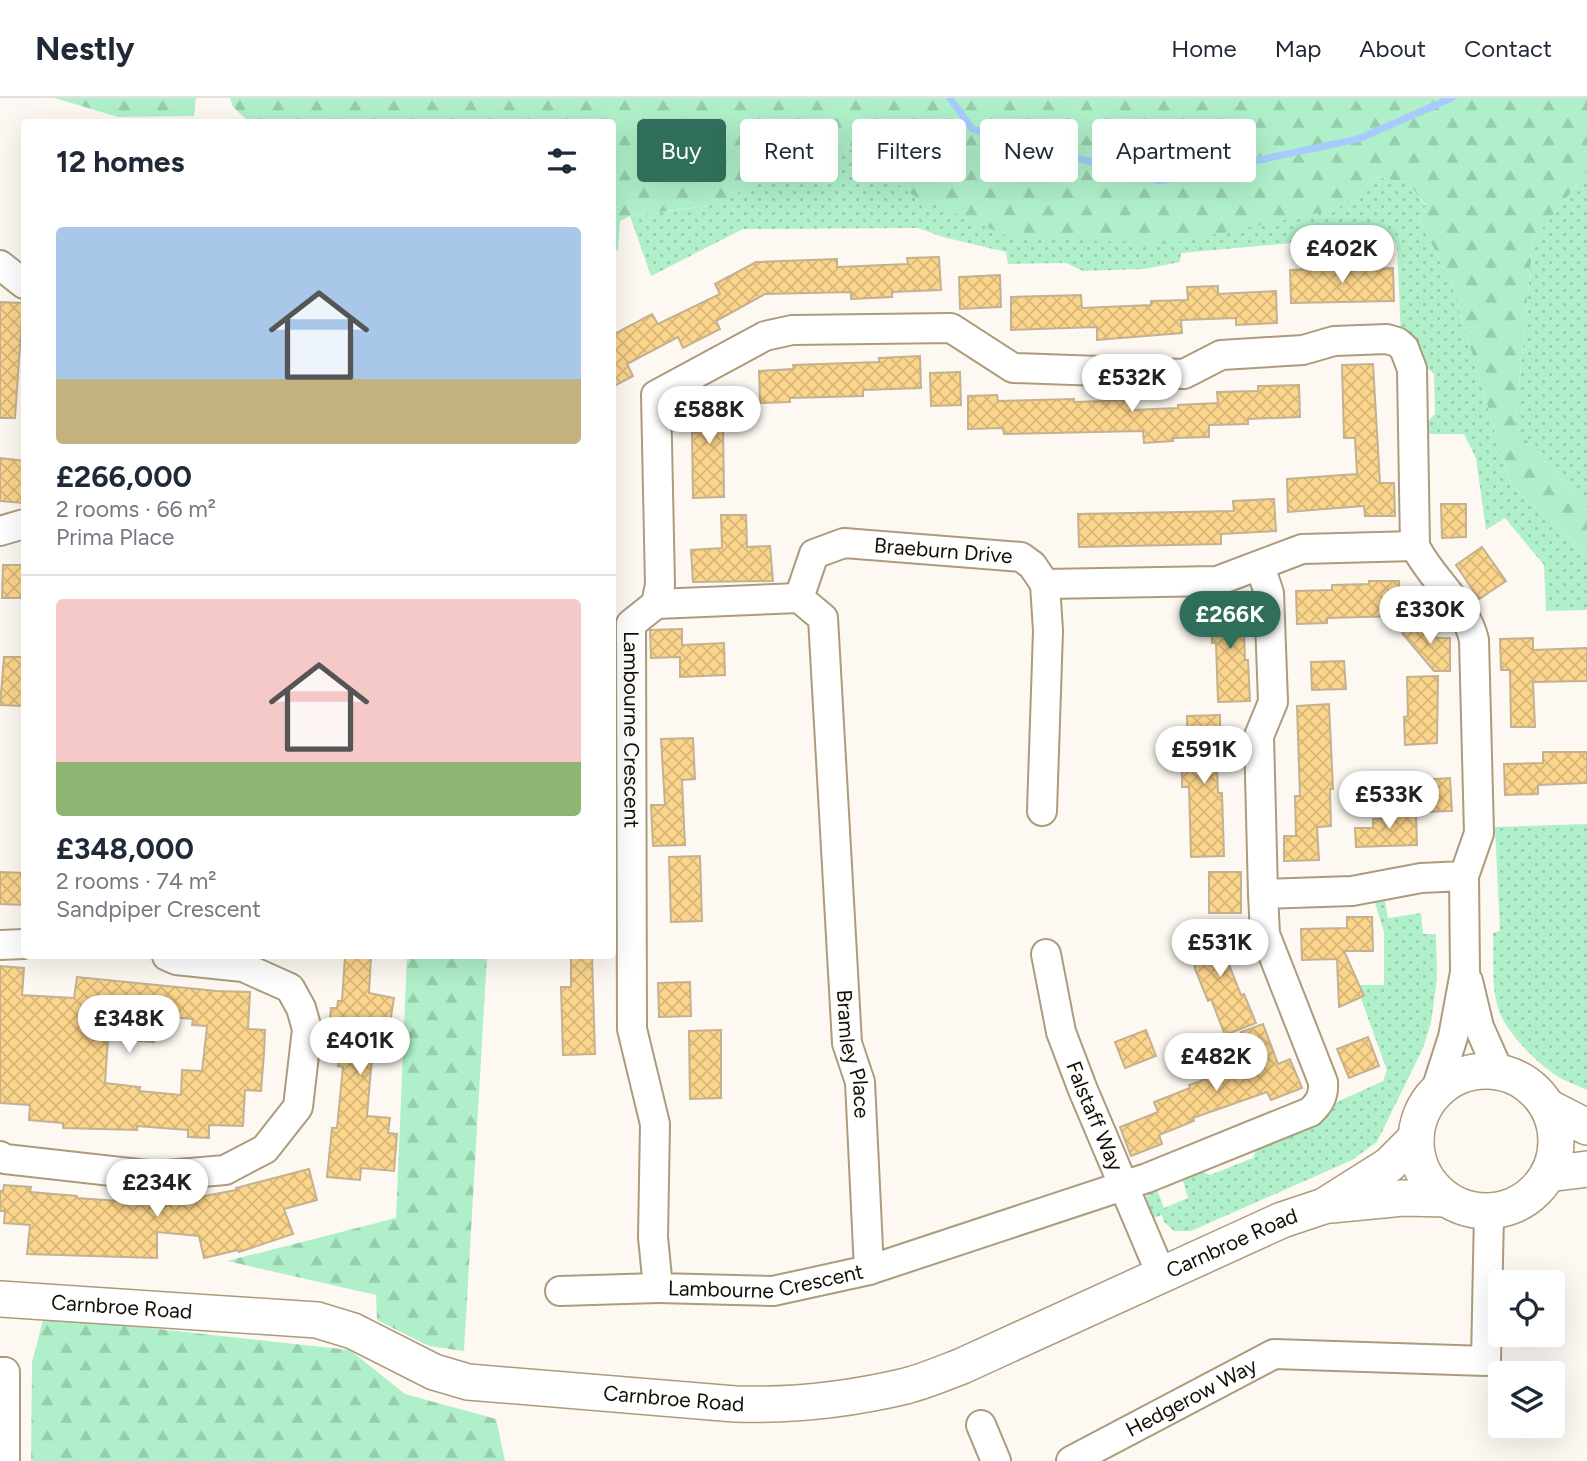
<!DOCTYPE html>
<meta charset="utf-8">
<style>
body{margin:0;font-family:Figtree,sans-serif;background:#f2f2f3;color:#1f2937;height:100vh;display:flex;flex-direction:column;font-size:26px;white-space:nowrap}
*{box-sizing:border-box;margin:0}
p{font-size:23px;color:#747a83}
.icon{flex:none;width:38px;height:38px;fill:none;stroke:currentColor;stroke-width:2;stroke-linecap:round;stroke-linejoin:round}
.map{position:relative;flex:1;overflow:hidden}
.panel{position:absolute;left:21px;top:21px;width:595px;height:840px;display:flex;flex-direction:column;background:#fff;border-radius:7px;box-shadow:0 7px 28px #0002}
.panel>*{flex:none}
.guide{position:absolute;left:637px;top:21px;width:665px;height:63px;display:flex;gap:14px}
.buttons{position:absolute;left:1488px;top:1172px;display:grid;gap:14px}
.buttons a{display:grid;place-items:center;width:77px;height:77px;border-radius:7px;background:#fff;box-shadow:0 7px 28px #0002;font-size:35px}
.price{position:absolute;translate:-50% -60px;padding:0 16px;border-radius:24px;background:#fff;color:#222;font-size:23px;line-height:46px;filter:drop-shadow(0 2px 4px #0008)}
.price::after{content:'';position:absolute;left:50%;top:42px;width:21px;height:16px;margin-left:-10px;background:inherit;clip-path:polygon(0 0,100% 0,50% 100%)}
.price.active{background:#2e6e5b;color:#fff}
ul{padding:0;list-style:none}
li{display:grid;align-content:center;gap:14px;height:371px;padding:0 35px}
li+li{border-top:2px solid #e0e1e3}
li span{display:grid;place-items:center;height:217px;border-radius:7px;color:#555}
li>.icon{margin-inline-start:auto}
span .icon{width:126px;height:126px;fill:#fffc;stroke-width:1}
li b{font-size:30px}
h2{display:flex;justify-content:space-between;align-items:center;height:84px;padding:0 35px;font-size:30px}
.pill{padding:0 24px;border-radius:7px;background:#fff;box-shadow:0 7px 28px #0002;font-size:24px;line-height:63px}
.pill.active{background:#2e6e5b;color:#fff}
header{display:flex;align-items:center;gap:42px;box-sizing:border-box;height:98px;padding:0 35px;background:#fff;border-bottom:2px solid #e0e1e3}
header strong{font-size:33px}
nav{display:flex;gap:38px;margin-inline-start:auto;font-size:24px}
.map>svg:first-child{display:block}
.green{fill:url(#green-dots)}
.forest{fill:url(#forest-firs)}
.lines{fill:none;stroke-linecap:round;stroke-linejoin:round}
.stream{stroke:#a8cbfe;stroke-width:7}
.building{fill:url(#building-cross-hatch);stroke:#c3b190;stroke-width:2;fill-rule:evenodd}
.minor-casing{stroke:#ad9b7b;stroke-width:32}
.tertiary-casing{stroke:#ad9b7b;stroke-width:38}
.minor{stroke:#fff;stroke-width:28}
.tertiary{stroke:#fff;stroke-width:35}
.labels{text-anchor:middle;stroke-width:5;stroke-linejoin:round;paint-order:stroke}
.street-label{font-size:21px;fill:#160f04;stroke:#fff}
</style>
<header>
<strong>Nestly</strong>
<nav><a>Home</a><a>Map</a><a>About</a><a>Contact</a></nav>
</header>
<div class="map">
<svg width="1587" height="1363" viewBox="0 0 1587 1363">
<defs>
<pattern id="green-dots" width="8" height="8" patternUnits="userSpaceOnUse" patternTransform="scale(1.75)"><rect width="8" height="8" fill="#aff0ca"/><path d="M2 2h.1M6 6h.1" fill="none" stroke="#96cdac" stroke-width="1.8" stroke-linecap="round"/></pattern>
<pattern id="forest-firs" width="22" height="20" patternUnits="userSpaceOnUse" patternTransform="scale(1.75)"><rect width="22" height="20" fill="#aff0ca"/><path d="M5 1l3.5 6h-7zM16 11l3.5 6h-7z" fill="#96cdac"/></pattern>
<pattern id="building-cross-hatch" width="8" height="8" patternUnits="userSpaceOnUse" patternTransform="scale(1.75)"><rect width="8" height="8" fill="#fcd58c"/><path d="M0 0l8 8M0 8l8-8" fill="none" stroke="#d7b677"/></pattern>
</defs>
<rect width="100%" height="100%" fill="#fdf9f2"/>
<g class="green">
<path d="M842 45 914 98 1337 111 1375 79 1407 84 1426 108 1418 118 1452 187 1511 388 1587 455V512L1546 513 1544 467 1505 420 1486 432 1476 360 1464 336H1424L1423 328 1435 316 1434 276 1420 264 1401 238 1397 148 1390 136 1181 155 1180 164 1144 171 1083 173 1066 165 1008 166 1006 154 943 139 918 130 743 131 651 178 630 118 708 108Z"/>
<path d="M1587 74V411L1515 329 1533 142Z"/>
<path d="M1587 726V992C1579 988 1570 985 1562 981 1540 969 1506 935 1498 910 1491 887 1494 859 1493 835L1500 833 1495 729Z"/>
<path d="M1385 803 1388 820 1421 815 1423 836H1436L1437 881 1431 925 1423 950 1377 1044 1352 1062 1191 1133H1174L1164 1124 1162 1117 1154 1120 1146 1100 1150 1089 1155 1086 1164 1110 1188 1100 1181 1076 1195 1070 1210 1077 1253 1060 1259 1044 1328 1008 1383 983 1387 972 1361 901 1365 899 1360 887H1384V834L1375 805Z"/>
</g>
<g class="forest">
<path d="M55 0H196L194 18 118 19Z"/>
<path d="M230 0H1587V74L1533 142 1515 329 1587 411V455L1511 388 1452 187 1418 118 1426 107 1407 84 1375 79 1337 111 1170 146 1010 139 914 98 842 45 713 107 630 118 620 123 618 152 613 153 612 24H249L233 9Z"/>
<path d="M407 858H487L464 1253 429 1248 377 1222 376 1197 227 1163 396 1120Z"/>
<path d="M43 1222 103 1225 350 1252 405 1296 496 1321 505 1363H31L32 1264Z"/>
</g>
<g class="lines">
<path class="stream" d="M950 0 972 31 1160 83 1358 41 1452 0"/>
</g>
<g class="building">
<path d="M939 159 941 192 892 194V199L851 201V194L765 196 716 223 720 231 683 250 678 239 627 266 633 278 612 289V237L652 216 658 226 720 196 715 186 756 164 837 161V169L908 166 907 160Z"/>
<path d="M1356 169V172L1393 170 1394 203 1291 205 1290 172Z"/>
<path d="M1000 177 1001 209 960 211 959 179Z"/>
<path d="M1218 188V196L1276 193 1277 225 1236 227V220L1181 222 1182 235 1097 242V229L1011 232V199L1081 197 1082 210 1151 207V203L1188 202 1187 189Z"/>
<path d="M0 204 23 205 15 320H0Z"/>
<path d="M920 258 921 290 863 292V298L790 300V304L760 305 759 273 794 271 793 267 879 264V260Z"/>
<path d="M1373 266 1380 385H1394L1395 418H1365L1364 408 1288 414 1287 381 1357 376 1355 340H1344L1342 267Z"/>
<path d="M960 274 961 307 931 308 930 275Z"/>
<path d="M1299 287 1300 319 1248 321V326L1209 327V339L1173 340V343L1144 345 1143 333 1004 336 1003 330 968 331V298L997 297 998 303 1074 301V304L1131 302V312L1178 310V307L1218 305 1217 294 1258 293V288Z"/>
<path d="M725 296 727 324 723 325 724 399 693 400 692 335H696L693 298Z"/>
<path d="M0 360 24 363 23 405 0 403Z"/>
<path d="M1274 401 1276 433 1221 436V446L1079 449 1078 416 1234 413 1233 403Z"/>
<path d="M1441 406H1466V439L1442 440Z"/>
<path d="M721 417H746L747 449 770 448 773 483 693 484 691 452 722 450Z"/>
<path d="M1482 449 1506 483 1479 501 1456 467Z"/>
<path d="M3 467H24V500H2Z"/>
<path d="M1369 483H1399L1400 518 1327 520V525L1297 526 1296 493 1332 492V487L1369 486Z"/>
<path d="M1243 502 1245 562H1248L1250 603 1218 604 1216 545H1212L1211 503Z"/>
<path d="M1420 520 1437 540H1450V573H1434L1402 535Z"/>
<path d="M682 531V547L724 545 725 577 680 579V559L651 560 650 532Z"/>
<path d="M1533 540V552L1587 550V583L1533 584 1535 629H1511L1510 572H1501L1500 541Z"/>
<path d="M4 559H24L22 608 0 607Z"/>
<path d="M1344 563 1346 591 1312 592 1311 564Z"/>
<path d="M1438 578 1437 645 1405 647 1404 619 1408 618 1407 579Z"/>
<path d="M1329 606 1333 691H1330L1331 728 1317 729 1319 762 1284 763V738H1296L1295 698H1300L1297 608Z"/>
<path d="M1220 617V645H1216L1218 695H1222L1224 758 1191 759 1189 689H1182V657H1188L1187 618Z"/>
<path d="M693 640 695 681 682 682 685 747 653 748 651 707H665L661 641Z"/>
<path d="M1543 654H1587V685L1538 687V696L1505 697 1504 666 1543 665Z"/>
<path d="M1450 680 1452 713 1424 714 1422 682Z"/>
<path d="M1416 714 1417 747 1356 749 1355 730H1373V721H1386L1385 715Z"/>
<path d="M700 758 702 823 671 824 669 759Z"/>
<path d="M0 774 24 775V807L0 806Z"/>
<rect x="1209" y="774" width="32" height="41"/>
<path d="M1347 819H1372L1373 853H1344L1364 898 1339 909 1337 861 1302 862 1301 831 1347 830Z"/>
<path d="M1227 829 1228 864 1241 897 1244 896 1256 925 1225 937 1211 901 1208 903 1195 871 1194 830Z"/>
<path d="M345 858H371L369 895 394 900 386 949 373 947 367 1018 390 1020 388 1035 397 1036 394 1073 361 1070 360 1082 327 1079 332 1030H337L343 969 338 968 343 930 329 929 331 910H337L338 903H342Z"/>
<path d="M571 858H592L595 956 563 957 561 889H571Z"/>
<path d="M0 868 24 870 22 897 74 900 77 879 217 893 250 894 248 931 265 932 264 956 261 993 245 992 243 1028 209 1027V1040L188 1039V1032L137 1028V1032L63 1030V1025L29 1022 30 1007 0 1005ZM156 918 193 921 192 927 207 928 202 973 182 972 181 997 139 993 140 989 105 985 108 941 154 944Z"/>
<path d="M690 884 691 918 659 919 658 885Z"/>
<path d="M1263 926 1278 966 1290 961 1302 990 1271 1002 1267 994 1193 1020 1194 1023 1159 1037 1162 1046 1131 1058 1120 1029 1158 1014 1154 1004 1190 990 1189 987 1253 964 1241 934Z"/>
<path d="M721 932V1000L690 1001 689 933Z"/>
<path d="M1146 932 1156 958 1125 970 1115 944Z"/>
<path d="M1368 939 1379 968 1349 980 1337 951Z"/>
<path d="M309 1071 317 1102 284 1111 293 1136 239 1154 238 1152 204 1160 199 1138 157 1134V1160L27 1156 30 1127 4 1125 5 1113H0V1093H3L4 1087 31 1089 30 1094 77 1098V1100L162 1106 163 1098 189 1101 236 1092V1090Z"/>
</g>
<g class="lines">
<defs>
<g id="minor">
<path d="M0 167 24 186"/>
<path d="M0 433 24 426"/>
<path d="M1260 468 1269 495 1273 604 1259 638 1263 796"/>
<path id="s1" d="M799 500 823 520 847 945 860 984 869 1172"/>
<path id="s2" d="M799 500 814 456 844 445 1021 459 1032 467 1045 486 1217 483 1302 451 1415 448"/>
<path d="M656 506 799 500"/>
<path d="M1042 713 1048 533 1045 486"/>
<path d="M0 847 24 846"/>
<path id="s3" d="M1046 856 1061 934 1083 992 1161 1176"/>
<path d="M1468 883 1479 929 1499 974"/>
<path id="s4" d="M1435 995 1453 939 1465 874 1464 778 1479 735 1474 542C1466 506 1431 481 1415 448L1412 271 1404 250 1397 244 1387 241 1334 243 1303 252 1221 257 1184 276 1013 270 951 230 792 232 765 238 656 297 660 487 656 506 631 526 632 931 655 1026 653 1139 658 1190 773 1193 869 1172 1147 1080 1310 1014C1320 1005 1324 997 1323 984L1265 836 1263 796 1352 793 1421 780 1464 778"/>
<path d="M0 1058 5 1061 156 1078 225 1072 265 1051 298 1009 307 931 301 910 290 890 243 869 176 862 167 858"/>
<path d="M560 1193 658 1190"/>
<path d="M0 1274H5V1363"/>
<path d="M981 1327 996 1363"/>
<path id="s5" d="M1071 1363 1274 1256 1486 1263 1489 1114"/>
</g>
<g id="tertiary">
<circle cx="1486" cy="1043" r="70"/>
<path d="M1548 1009 1587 1029"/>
<path d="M1548 1076 1587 1071"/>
<path d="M1331 1107 1403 1100 1446 1101"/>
<path id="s6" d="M0 1201 317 1222 353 1233 434 1274 468 1284 735 1306C791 1308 851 1301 906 1288 925 1283 944 1275 962 1268L1282 1122 1324 1108 1389 1067 1416 1040"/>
</g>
</defs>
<use href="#minor" class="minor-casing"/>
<use href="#tertiary" class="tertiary-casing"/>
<use href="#minor" class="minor"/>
<use href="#tertiary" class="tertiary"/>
</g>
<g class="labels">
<g class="street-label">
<text dy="7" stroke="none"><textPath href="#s2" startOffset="178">Braeburn Drive</textPath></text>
<text dy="7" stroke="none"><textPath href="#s4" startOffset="1902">Lambourne Crescent</textPath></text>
<text dy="7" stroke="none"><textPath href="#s1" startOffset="469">Bramley Place</textPath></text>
<text dy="7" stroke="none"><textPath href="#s3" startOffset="170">Falstaff Way</textPath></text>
<text dy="7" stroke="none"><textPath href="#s6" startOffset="1278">Carnbroe Road</textPath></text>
<text dy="7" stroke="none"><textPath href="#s4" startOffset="2572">Lambourne Crescent</textPath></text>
<text dy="7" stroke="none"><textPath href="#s6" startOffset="122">Carnbroe Road</textPath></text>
<text dy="7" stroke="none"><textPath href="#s5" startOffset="136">Hedgerow Way</textPath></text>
<text dy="7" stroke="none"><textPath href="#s6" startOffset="688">Carnbroe Road</textPath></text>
</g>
</g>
</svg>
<div class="buttons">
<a><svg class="icon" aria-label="locate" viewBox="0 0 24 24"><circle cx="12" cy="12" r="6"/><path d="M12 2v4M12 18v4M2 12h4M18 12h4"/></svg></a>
<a><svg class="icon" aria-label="layers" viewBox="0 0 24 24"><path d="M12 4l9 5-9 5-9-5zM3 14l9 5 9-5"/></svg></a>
</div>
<b class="price" style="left:1342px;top:187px">£402K</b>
<b class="price" style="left:1132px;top:316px">£532K</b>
<b class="price" style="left:709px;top:348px">£588K</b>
<b class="price" style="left:1430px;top:548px">£330K</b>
<b class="price active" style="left:1230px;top:553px">£266K</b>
<b class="price" style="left:1204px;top:688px">£591K</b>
<b class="price" style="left:1389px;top:733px">£533K</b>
<b class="price" style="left:1220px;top:881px">£531K</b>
<b class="price" style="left:129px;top:957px">£348K</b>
<b class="price" style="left:360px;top:979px">£401K</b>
<b class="price" style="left:1216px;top:995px">£482K</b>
<b class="price" style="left:157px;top:1121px">£234K</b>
<div class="guide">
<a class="pill active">Buy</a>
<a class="pill">Rent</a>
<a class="pill">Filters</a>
<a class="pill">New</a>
<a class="pill">Apartment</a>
</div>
<section class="panel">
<h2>12 homes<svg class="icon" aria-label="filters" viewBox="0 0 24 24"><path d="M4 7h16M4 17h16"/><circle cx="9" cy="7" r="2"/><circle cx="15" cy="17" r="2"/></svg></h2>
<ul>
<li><span style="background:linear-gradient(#a9c7e8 70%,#c2b280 0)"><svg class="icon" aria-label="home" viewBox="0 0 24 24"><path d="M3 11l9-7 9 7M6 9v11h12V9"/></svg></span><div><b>£266,000</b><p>2 rooms · 66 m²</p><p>Prima Place</p></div></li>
<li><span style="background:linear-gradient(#f6c9c9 75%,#8fb573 0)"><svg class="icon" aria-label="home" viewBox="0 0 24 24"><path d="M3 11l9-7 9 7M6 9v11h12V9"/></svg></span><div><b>£348,000</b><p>2 rooms · 74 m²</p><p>Sandpiper Crescent</p></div></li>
</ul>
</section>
</div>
